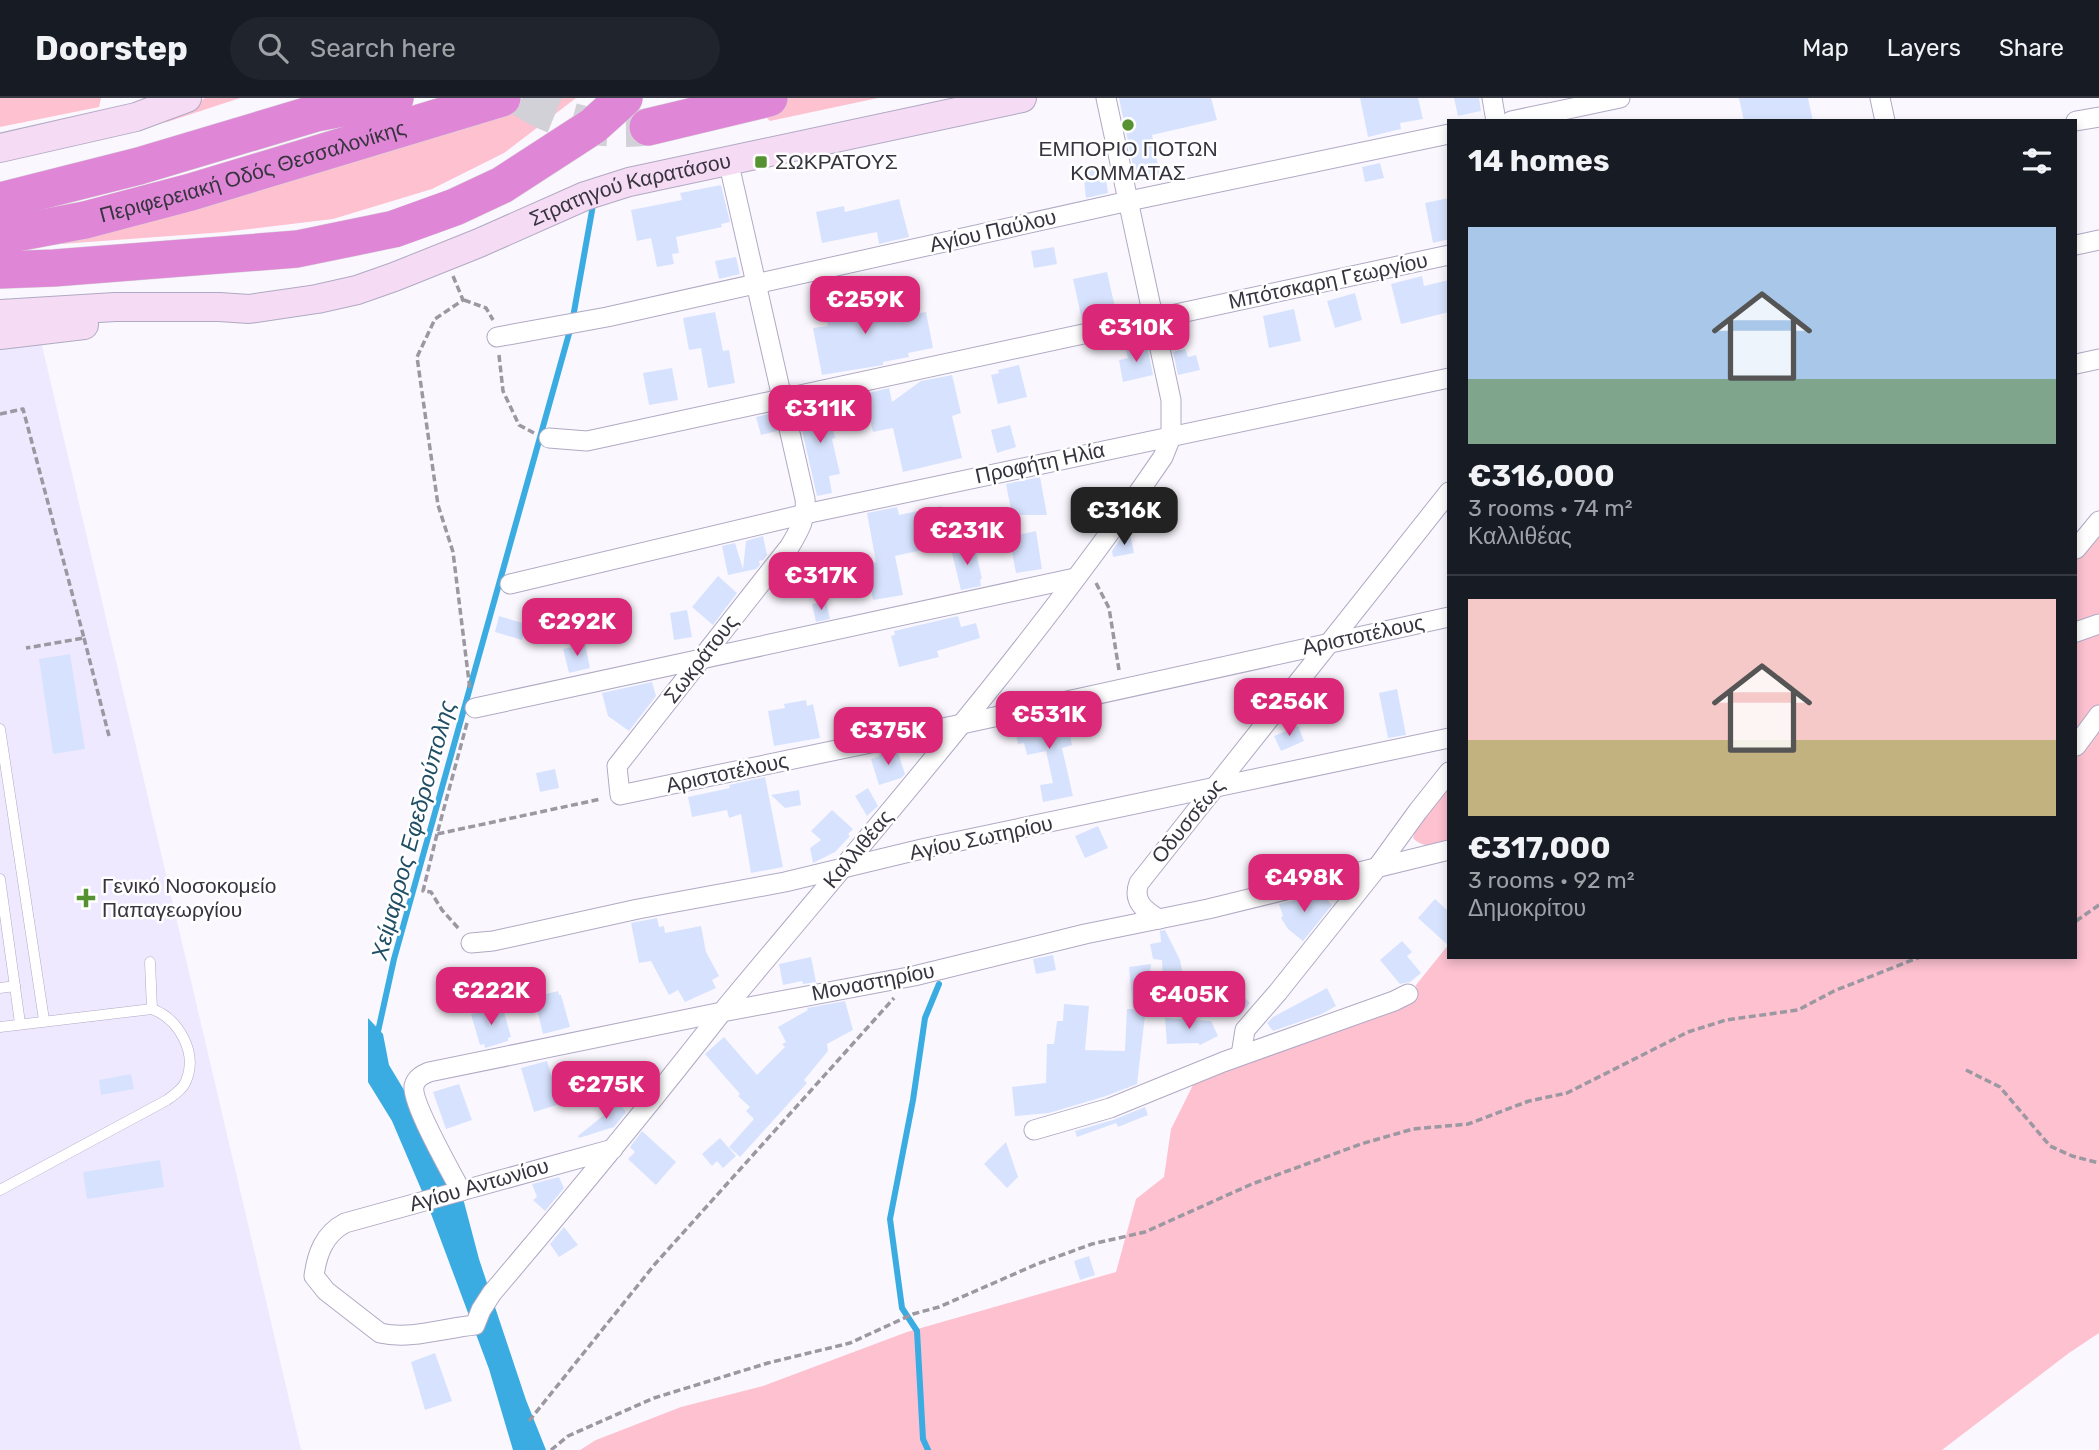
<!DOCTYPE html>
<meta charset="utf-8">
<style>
body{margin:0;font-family:Rubik,sans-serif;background:#20242c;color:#f1f3f6;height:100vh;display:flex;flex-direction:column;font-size:26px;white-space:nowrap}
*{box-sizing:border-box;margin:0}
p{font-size:23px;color:#9ea1a6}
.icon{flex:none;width:38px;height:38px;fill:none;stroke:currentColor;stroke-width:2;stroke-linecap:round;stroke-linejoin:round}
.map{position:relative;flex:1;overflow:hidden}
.side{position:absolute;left:1447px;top:21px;width:630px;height:840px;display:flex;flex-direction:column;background:#171b24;border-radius:0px;box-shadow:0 4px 10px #0003}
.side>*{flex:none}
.price{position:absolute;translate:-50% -60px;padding:0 16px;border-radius:14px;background:#db2777;color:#fff;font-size:23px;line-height:46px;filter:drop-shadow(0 2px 4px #0008)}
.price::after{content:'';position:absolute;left:50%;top:42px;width:21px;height:16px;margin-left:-10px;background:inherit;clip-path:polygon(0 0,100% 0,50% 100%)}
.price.selected{background:#222;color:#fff}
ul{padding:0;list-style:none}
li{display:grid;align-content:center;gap:14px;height:371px;padding:0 21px}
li+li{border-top:2px solid #363941}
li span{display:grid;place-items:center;height:217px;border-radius:0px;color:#555}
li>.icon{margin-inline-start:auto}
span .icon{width:126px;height:126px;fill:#fffc;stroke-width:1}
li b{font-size:30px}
h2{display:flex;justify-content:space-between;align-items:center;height:84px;padding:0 21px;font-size:30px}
header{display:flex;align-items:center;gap:42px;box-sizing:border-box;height:98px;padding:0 35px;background:#171b24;border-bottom:2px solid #363941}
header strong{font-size:33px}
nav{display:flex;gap:38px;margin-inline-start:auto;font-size:24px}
.search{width:490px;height:63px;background:#20242c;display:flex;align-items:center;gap:18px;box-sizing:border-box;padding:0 24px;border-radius:38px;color:#9ea1a6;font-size:26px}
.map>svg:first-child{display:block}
.built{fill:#efe9ff}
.green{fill:#fdc1d0}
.water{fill:#3aace1}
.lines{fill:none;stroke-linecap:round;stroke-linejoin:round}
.stream{stroke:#3aace1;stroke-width:6}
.building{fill:#d7e3fe}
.highway-tunnel{stroke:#d3d1d8;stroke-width:37;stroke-dasharray:37 18;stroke-linecap:butt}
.lane-casing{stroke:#b0a9c4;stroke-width:11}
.street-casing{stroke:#b0a9c4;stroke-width:21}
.secondary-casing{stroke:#b0a9c4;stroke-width:30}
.highway-casing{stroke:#d7d6d9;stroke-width:38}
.path{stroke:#9b98a1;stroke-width:3.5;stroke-dasharray:7 3.5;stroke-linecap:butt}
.lane{stroke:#fff;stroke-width:10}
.street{stroke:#fff;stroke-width:19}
.secondary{stroke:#f5dbf3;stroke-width:28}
.highway{stroke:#df86d7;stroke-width:37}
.poi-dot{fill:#569231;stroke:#fff;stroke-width:2.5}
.labels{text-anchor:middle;stroke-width:5;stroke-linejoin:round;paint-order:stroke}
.poi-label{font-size:21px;fill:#37343f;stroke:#fff;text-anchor:start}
.street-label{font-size:21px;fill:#37343f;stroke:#fff}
.water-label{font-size:23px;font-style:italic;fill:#204e65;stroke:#fff}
</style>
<header>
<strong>Doorstep</strong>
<div class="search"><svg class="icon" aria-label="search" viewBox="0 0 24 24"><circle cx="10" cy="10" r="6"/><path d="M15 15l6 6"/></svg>Search here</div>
<nav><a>Map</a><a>Layers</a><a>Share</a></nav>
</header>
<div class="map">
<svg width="2099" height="1352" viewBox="0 0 2099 1352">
<rect width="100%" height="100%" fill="#faf8fe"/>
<path class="built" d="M41 243 301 1352H0V249Z"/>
<g class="green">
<path d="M0 0H101L99 9 0 29Z"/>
<path d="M205 0H240L164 25Z"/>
<path d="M545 0H576L504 55 432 91 333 121 225 134 20 149Z"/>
<path d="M775 0H878L770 23 754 8Z"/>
<path d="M2099 432V1235L2069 1255 1942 1352H580L596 1342 681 1309 763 1288 907 1234 1116 1174 1136 1101 1164 1079 1171 1031 1194 985 1417 897 1416 887 1449 846V859H2076V459Z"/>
<path d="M1449 686V744C1435 747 1424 751 1413 740L1418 726Z"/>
</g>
<path class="water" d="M368 920 383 936 389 967 440 1052 464 1104 479 1161 526 1302 546 1352H513L489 1271 427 1105 392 1023 368 984Z"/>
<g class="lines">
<g class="stream">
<path d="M377 938 394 861 572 225 593 107"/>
<path d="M928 1352 923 1341 917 1233 902 1210 890 1121 913 1002 925 920 939 886"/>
</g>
</g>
<g class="building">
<path d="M1119 0H1211L1217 22 1152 37 1160 78 1136 82Z"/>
<path d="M1360 0H1418L1423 21 1400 25 1401 31 1368 39Z"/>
<path d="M1454 0H1479L1481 13 1458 18Z"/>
<path d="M1739 0H1808L1813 23H1744Z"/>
<path d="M1380 65 1384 80 1365 84 1362 69Z"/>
<path d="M1098 70V75L1105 74 1108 95 1086 100 1083 73Z"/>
<path d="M721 87 730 124 721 126 722 129 676 139 679 155 672 156 674 166 657 169 651 140 637 143 631 112 682 102 680 95Z"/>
<path d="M1449 100V141L1433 145 1425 105Z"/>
<path d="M899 101 909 139 879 146 877 134 822 145 816 114 844 108 845 114Z"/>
<path d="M1054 149 1057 166 1034 170 1031 153Z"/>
<path d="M736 159 740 176 719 181 715 163Z"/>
<path d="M1107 174 1116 214 1082 222 1073 181Z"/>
<path d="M1422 178 1424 188 1449 182V214L1401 226 1391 186Z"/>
<path d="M832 182 836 199 846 197 852 222 867 219 868 224 926 214 933 250 908 255 909 259 883 264V267L822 277 813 230 828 228 818 185Z"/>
<path d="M1355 195 1362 222 1335 230 1327 203Z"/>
<path d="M1294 211 1301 243 1269 250 1263 218Z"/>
<path d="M715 214 723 253 729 252 735 285 708 290 701 250 689 252 683 220Z"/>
<path d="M1147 247 1153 277 1123 284 1119 262 1128 260 1126 252Z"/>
<path d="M1185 251 1188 259 1196 257 1200 272 1178 277 1173 254Z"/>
<path d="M1019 267 1027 299 998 306 991 277 999 275 998 272Z"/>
<path d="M672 270 678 302 649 307 643 275Z"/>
<path d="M952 277 961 315 952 318 962 360 903 374 893 330 873 334 864 296 889 290 892 304 921 283Z"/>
<path d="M827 304 835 340 832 341 840 376 829 378 832 395 817 398 797 310Z"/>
<path d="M773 315 777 333 761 337 756 319Z"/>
<path d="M1010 327 1016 349 997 355 991 332Z"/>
<path d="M1040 379 1047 417H1012L1006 386Z"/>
<path d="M941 408 949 446 895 458 903 497 873 502 866 466 876 464 867 415 897 409 899 417Z"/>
<path d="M1036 433 1042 471 1016 475 1009 439Z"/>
<path d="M1130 436 1134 455 1113 459 1112 453 1123 437Z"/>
<path d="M763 438 767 457 763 462 759 463 760 467 756 471 728 477 722 448 735 445 743 471 746 443Z"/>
<path d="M972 447 973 451 975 450 982 481H980L981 488 961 492 951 451Z"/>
<path d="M718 478 737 495 713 527 692 509Z"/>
<path d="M826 503 830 521 816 524 812 506Z"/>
<path d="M687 512 692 539 674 542 670 515Z"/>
<path d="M499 518 526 526 522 542 495 534Z"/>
<path d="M958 518 961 529 976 525 980 540 937 553 939 559 899 569 891 538 895 537 894 533Z"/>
<path d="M585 546 590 570 569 575 563 551Z"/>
<path d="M70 556 85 651 53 656 39 561Z"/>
<path d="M652 584 656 598 629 633 608 618 602 595Z"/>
<path d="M1397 591 1406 637 1388 640 1379 595Z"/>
<path d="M806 602 807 608 813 606 820 640 774 648 768 613 785 610 784 606Z"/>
<path d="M1066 616 1072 647 1062 650 1073 698 1043 704 1040 687 1053 685 1046 653 1027 657 1024 645 1018 646 1014 627Z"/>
<path d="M1298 628 1304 643 1281 653 1274 638Z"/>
<path d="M897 652 905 676 901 680 879 687 871 661 880 658 879 656Z"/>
<path d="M555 671 559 690 540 694 536 675Z"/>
<path d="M765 679 783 769 751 775 741 716 729 720 727 712 692 719 688 699 730 690 729 687Z"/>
<path d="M868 690 878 708 867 718 855 698Z"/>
<path d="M799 692 801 707 785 710 771 697Z"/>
<path d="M832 712 853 731 848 736 850 738 835 754 813 765 810 750 821 742 811 733Z"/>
<path d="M1098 728 1108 750 1085 760 1075 738Z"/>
<path d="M1322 796 1332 807 1303 843 1288 831 1281 820 1283 818 1279 806Z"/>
<path d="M1435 801 1449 814V848L1418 820Z"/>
<path d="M657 820 659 829 664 828 665 835 701 828 706 854 719 878 712 882 716 890 685 904 678 892 669 897 651 863 639 865 631 825Z"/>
<path d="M1165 832 1180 862 1183 878 1163 882 1162 862 1153 861 1150 846 1161 844 1160 833Z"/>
<path d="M1402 843 1412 854 1407 858 1421 875 1410 884 1400 886 1380 862Z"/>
<path d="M1053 857 1056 872 1036 876 1033 861Z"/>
<path d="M811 859 816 884 803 886 802 883 783 887 779 866Z"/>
<path d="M1151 866 1137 986 1106 998 1049 1015 1015 1018 1012 989 1046 985 1047 946H1054L1057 923H1063L1064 906 1089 908 1085 952 1125 953 1127 911H1133L1129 869Z"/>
<path d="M1225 880 1250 905 1239 918 1213 892Z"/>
<path d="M1327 890 1336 908 1322 916 1273 933 1267 925 1273 919Z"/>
<path d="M558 893 559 897H561L570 929 543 936 534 899Z"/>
<path d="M845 903 853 932 827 946 828 953 804 982 807 985 740 1059 729 1049 754 1021 746 1013 750 1009 738 998 740 996 705 956 724 939 757 977 785 949 782 946 786 944 778 929 808 912 807 910Z"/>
<path d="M503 910 511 939 508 940V943L485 950 484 946 480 947 471 916Z"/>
<path d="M1165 920 1211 923 1218 938 1200 947 1198 945 1167 946Z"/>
<path d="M547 963 560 1006 534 1014 521 970Z"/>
<path d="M131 976 134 991 101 997 99 982Z"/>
<path d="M459 986 472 1022 446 1031 433 994Z"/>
<path d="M619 1005 626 1014 614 1029 579 1040 578 1038Z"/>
<path d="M1145 1009 1148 1017 1118 1029 1116 1025 1077 1039 1075 1033 1113 1022Z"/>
<path d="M642 1033 676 1064 656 1087 628 1061 635 1054 630 1049Z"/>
<path d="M720 1040 736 1058 723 1070 717 1063 712 1068 702 1056Z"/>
<path d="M1006 1044 1018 1079 1007 1090 984 1066Z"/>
<path d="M160 1062 164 1089 87 1101 83 1074Z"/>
<path d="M559 1079 564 1090 545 1113 533 1102 537 1099 532 1086Z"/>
<path d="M564 1129 578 1147 559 1159 550 1146Z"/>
<path d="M1089 1158 1095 1177 1080 1182 1074 1163Z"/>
<path d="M435 1255 452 1303 425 1312 411 1264Z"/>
</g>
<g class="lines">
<path class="highway-tunnel" d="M522 0C561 26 602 34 648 29"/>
<defs>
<g id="lane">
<path d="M0 631 44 922"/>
<path d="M0 781 20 925"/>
<path d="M150 864 152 911"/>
<path d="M0 890 15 888"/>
<path d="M0 929 152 911C179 921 198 955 186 983 183 991 174 997 167 1002L0 1092"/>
</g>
<g id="street">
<path d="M1492 0 1496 23"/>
<path d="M1880 0 1885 23"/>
<path d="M1511 23 1620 0"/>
<path d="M2076 23 2099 19"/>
<path d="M728 62 805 401C807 419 799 433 790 448L617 668 620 697 962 626 1449 519"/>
<path d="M2076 147 2099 142"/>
<path d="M497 239 607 219 1129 103 1449 36"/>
<path d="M2076 266 2099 261"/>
<path d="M549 340 587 343 1449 157"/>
<path d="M2076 451 2099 423"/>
<path d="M510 486 805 416 1449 280"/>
<path d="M2076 534 2099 526"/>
<path d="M475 610 1075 480"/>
<path d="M2076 648 2099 617"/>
<path d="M1159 821C1145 813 1132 803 1139 785L1449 394"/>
<path d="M471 845 493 843 638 811 785 784 926 750 1449 640"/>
<path d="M1241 957 1245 932 1278 894 1376 771 1418 713 1449 674"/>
<path d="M1034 1032 1110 1010 1223 964 1394 903 1408 896"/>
<path d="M613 1051 345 1125C324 1136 317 1156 314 1178L326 1193 380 1235C411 1242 444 1230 475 1227L481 1212 492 1195C571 1102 648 1009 722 914 873 732 1030 554 1163 359L1171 339V302L1106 0"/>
<path d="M461 1093C452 1076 411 1004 414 988 416 980 422 977 429 974L722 914 914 878 1085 836 1208 811 1449 752"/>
</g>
<g id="secondary">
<path d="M0 50 136 19 187 0"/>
<path id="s1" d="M0 216 115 209H219L249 211 317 201 357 192 394 179 479 145 585 98 629 84 1022 0"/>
<path d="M0 237 84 227"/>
</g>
<g id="highway">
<path d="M648 29 769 0"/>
<path d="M0 103 139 68 316 15 395 0"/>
<path id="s2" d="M0 138 85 122 191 94 502 0"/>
<path d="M0 172 54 170 297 151 394 131 455 109 502 87 593 28 624 0"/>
</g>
</defs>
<use href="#lane" class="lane-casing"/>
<use href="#street" class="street-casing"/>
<use href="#secondary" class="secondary-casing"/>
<use href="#highway" class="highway-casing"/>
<g class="path">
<path d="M453 178 463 202 435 221 417 259 438 407 453 454 470 592"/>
<path d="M464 202 486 210 493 222"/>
<path d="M499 257 503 293 519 327 534 335"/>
<path d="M0 316 23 311 84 540 26 550"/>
<path d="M1096 485 1109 510 1119 572"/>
<path d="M84 540 109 638"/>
<path d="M467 625 437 736 601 701"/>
<path d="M437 736 423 793 431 794 442 812 459 831"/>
<path d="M2076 823 2099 807"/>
<path d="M1966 972 2000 989 2050 1048 2072 1058 2099 1065"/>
<path d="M529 1323 655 1166 894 900"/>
<path d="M551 1352 568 1338 654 1300 768 1265 850 1245 913 1216 939 1209 1037 1166 1092 1146 1145 1134 1252 1086 1361 1046 1413 1031 1468 1026 1529 1003 1567 995 1688 934 1726 922 1798 912 1834 893 1920 859"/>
</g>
<use href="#lane" class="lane"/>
<use href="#street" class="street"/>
<use href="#secondary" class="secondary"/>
<use href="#highway" class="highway"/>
</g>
<g class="poi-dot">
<circle cx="1128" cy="27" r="7"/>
<rect x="754" y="57" width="14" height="14" rx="3.5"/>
<path d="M82.5 789.5h7v7h7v7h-7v7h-7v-7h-7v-7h7z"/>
</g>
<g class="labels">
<g class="poi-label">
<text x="1128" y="58" text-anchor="middle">ΕΜΠΟΡΙΟ ΠΟΤΩΝ<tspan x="1128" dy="24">ΚΟΜΜΑΤΑΣ</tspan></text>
<text x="775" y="71">ΣΩΚΡΑΤΟΥΣ</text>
<text x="102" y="795">Γενικό Νοσοκομείο<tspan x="102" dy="24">Παπαγεωργίου</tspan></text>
</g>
<g class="street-label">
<text dy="7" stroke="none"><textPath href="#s2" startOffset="261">Περιφερειακή Οδός Θεσσαλονίκης</textPath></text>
<text dy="7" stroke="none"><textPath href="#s1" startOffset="651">Στρατηγού Καρατάσου</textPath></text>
<text transform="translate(993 133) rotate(-13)" y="7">Αγίου Παύλου</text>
<text transform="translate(1328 183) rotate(-12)" y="7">Μπότσκαρη Γεωργίου</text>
<text transform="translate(1040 365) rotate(-12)" y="7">Προφήτη Ηλία</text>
<text transform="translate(1363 537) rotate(-12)" y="7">Αριστοτέλους</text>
<text transform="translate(701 561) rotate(-52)" y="7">Σωκράτους</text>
<text transform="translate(727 675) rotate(-12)" y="7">Αριστοτέλους</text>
<text transform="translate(1188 723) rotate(-51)" y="7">Οδυσσέως</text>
<text transform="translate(981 740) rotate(-12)" y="7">Αγίου Σωτηρίου</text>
<text transform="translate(858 751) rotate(-50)" y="7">Καλλιθέας</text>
<text transform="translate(873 884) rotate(-11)" y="7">Μοναστηρίου</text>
<text transform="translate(479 1087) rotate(-16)" y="7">Αγίου Αντωνίου</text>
</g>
<g class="water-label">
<text transform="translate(413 732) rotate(-75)" y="8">Χείμαρρος Εφεδρούπολης</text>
</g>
</g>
</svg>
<b class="price" style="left:865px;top:238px">€259K</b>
<b class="price" style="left:1136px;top:266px">€310K</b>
<b class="price" style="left:820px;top:347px">€311K</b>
<b class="price selected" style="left:1124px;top:449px">€316K</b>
<b class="price" style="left:967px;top:469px">€231K</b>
<b class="price" style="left:821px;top:514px">€317K</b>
<b class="price" style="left:577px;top:560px">€292K</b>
<b class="price" style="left:1289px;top:640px">€256K</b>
<b class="price" style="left:1049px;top:653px">€531K</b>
<b class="price" style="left:888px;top:669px">€375K</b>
<b class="price" style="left:1304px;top:816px">€498K</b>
<b class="price" style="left:491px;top:929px">€222K</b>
<b class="price" style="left:1189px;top:933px">€405K</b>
<b class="price" style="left:606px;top:1023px">€275K</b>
<section class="side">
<h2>14 homes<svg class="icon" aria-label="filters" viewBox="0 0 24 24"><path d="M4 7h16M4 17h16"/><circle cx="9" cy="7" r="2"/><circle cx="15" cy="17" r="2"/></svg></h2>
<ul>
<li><span style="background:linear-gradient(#a9c7e8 70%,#7fa58c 0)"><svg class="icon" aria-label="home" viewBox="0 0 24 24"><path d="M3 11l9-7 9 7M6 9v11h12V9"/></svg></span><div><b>€316,000</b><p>3 rooms · 74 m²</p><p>Καλλιθέας</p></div></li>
<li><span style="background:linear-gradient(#f6c9c9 65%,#c2b280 0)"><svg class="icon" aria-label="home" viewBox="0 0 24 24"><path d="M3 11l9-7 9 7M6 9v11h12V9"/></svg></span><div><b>€317,000</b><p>3 rooms · 92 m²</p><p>Δημοκρίτου</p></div></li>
</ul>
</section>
</div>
